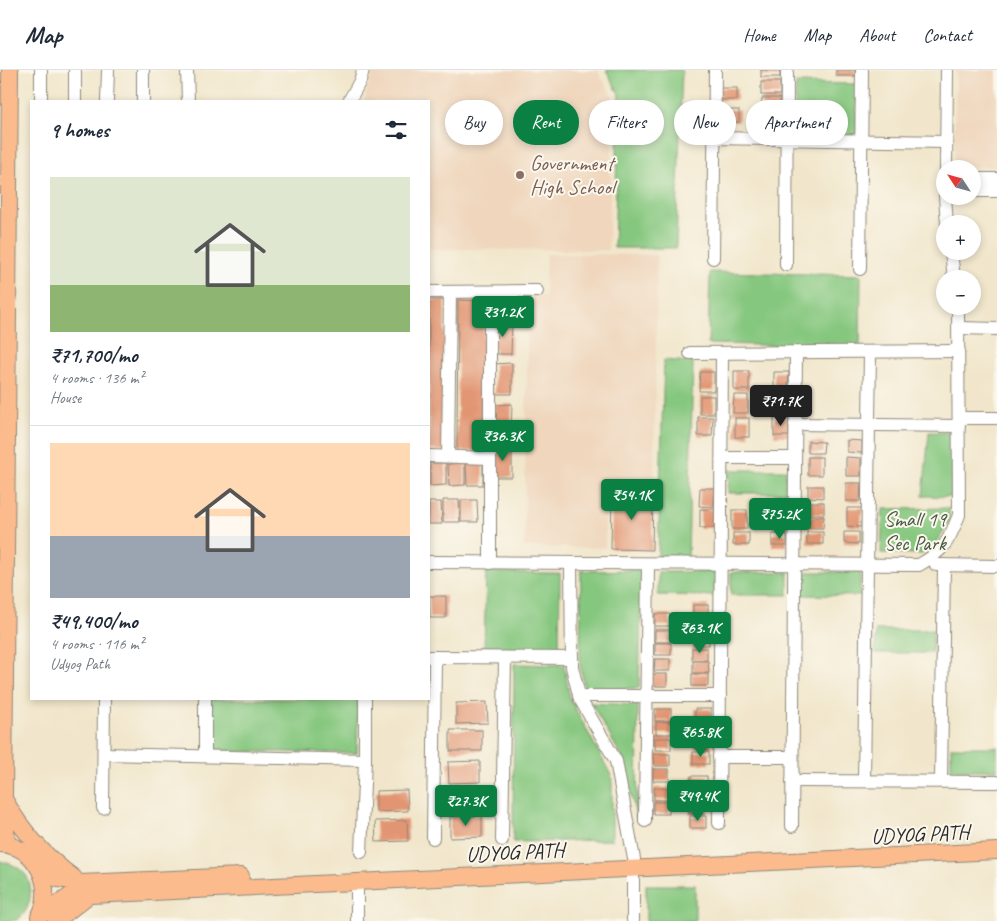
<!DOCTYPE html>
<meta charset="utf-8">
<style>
body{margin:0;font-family:Caveat,sans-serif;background:#f2f2f3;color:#1f2937;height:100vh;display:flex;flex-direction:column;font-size:19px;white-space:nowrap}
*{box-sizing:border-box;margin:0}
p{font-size:16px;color:#747a83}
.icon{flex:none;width:28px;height:28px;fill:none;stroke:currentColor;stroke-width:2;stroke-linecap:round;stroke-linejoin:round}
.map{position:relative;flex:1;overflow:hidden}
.drawer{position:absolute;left:30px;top:30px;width:400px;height:600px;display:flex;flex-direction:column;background:#fff;border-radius:0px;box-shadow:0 2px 8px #0003}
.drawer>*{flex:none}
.banner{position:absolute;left:445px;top:30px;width:475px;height:45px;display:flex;gap:10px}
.needle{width:32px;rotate:306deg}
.controls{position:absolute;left:936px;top:90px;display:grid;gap:10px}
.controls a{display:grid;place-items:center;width:45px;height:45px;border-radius:50%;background:#fff;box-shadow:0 2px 8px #0003;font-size:25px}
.price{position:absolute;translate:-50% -42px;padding:0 11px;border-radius:5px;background:#0b8043;color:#fff;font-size:16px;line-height:32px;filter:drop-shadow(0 1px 2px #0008)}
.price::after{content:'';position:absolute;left:50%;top:30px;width:15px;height:11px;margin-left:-8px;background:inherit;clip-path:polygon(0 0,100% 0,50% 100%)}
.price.active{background:#222;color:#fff}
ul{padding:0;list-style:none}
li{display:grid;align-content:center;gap:10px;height:265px;padding:0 20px}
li+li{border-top:1px solid #e0e1e3}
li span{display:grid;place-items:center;height:155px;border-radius:0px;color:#555}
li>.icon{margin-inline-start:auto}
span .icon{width:90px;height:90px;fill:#fffc;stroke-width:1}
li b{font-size:21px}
h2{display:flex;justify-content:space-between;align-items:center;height:60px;padding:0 20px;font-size:21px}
.chip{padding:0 18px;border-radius:22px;background:#fff;box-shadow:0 2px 8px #0003;font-size:18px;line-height:45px}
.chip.active{background:#0b8043;color:#fff}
header{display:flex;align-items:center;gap:30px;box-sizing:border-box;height:70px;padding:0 25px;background:#fff;border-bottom:1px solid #e0e1e3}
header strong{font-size:24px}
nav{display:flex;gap:28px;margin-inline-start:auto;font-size:18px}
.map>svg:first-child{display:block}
.built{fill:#efd6bc}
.green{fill:#86c77f;stroke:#587955}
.building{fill:#e29572}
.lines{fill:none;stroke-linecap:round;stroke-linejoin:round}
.minor-casing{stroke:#8e887b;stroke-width:14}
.major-casing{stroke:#8e887b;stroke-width:18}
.minor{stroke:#fff;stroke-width:12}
.major{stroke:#fbbb8d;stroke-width:16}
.education-dot{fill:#8d6e63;stroke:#fbf7ec;stroke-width:2}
.labels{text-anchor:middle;stroke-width:4;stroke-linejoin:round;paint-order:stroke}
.education-label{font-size:21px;fill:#785e54;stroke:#fbf7ec;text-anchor:start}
.park-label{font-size:21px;fill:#465a44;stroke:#fbf7ec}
.street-label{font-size:21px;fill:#2b2b2b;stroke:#fbf7ec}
</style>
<header>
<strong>Map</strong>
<nav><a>Home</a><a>Map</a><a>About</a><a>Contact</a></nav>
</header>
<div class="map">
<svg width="997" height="851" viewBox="0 0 997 851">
<rect width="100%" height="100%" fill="#fbf7ec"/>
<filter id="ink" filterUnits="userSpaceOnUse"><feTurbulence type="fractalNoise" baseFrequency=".02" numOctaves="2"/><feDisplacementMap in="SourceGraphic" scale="10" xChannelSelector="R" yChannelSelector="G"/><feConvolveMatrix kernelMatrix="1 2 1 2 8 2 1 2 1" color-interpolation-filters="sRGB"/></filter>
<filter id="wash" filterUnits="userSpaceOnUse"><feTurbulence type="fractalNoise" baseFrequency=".0096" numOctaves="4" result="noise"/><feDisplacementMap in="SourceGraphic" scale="20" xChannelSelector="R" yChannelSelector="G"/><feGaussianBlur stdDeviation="1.12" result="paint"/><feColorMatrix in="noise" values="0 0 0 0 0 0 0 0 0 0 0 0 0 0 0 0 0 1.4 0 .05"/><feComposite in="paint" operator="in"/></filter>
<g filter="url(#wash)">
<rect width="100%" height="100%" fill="#f1e6cb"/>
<g class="built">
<path d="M374 0H597L614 29 608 180 429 179V31H364Z"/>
<path d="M956 0H997V97H954Z"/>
<path d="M546 184 657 185 654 416 606 415 605 478 524 477 528 226H545Z"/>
</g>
<g class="green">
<path d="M606 0H682L676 178H614L619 24Z"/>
<path d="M796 13 857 14 856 66 794 65Z"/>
<path d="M710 202 861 205 860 277 708 274Z"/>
<path d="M664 290 693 292 688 487 658 486Z"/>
<path d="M929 362 956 363 954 427 923 426Z"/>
<path d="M729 400H786L785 423H728Z"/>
<path d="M949 438V452L941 466 930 478 921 484 881 483 883 439Z"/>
<path d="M642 500 639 618 585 620 580 596 581 501Z"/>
<path d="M486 502 560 503 559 580 484 579Z"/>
<path d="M658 502H715V526L658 525Z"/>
<rect x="731" y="502" width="57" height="23"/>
<path d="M803 502H860V526L803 525Z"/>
<path d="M876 560H933L932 583H875Z"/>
<path d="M514 594 564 595 570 629 612 707V770L513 772Z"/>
<path d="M211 629H358L357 683 210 681Z"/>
<path d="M591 633 638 635 637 751 623 689Z"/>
<rect x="951" y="677" width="46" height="23"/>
<path d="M0 791C9 793 18 796 25 804 35 816 31 843 16 850 12 851 5 851 0 851Z"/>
<rect x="646" y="815" width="49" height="36"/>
</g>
<g id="blocks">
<g class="building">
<rect x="761" y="0" width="19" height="7"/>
<rect x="836" y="0" width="19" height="6"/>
<rect x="761" y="12" width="19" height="13"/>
<rect x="718" y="18" width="19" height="12"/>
<path d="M762 28H780V40H761Z"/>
<rect x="720" y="40" width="19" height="12"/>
<rect x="759" y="41" width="19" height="13"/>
<path d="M429 230H445L444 381 429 380Z"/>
<path d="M458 230 484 231 483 381H457Z"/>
<path d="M512 253 511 284H495L493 254Z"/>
<path d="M512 293V324H495L494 294Z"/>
<rect x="734" y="301" width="15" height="19"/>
<path d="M700 302H714V321H699Z"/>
<path d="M774 302H789L788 320H774Z"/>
<path d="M773 324H788L787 342H773Z"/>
<path d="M734 325H748V343H733Z"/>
<rect x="700" y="326" width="14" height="18"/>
<path d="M512 334 511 365 495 366 494 335Z"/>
<path d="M698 347H713L712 366H698Z"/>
<rect x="735" y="348" width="14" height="19"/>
<rect x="774" y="348" width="15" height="18"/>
<path d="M847 370 862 371V383L847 382Z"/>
<path d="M808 371 824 372 823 383H808Z"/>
<path d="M512 376V407H495L494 377Z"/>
<rect x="808" y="387" width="14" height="18"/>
<path d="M846 387 861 388V406H846Z"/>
<path d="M430 393H446V415L430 416Z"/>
<path d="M465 393V415L449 416 448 394Z"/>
<path d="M466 393H483V415H467Z"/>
<path d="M846 413H861L860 431H846Z"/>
<path d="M808 416H823V428L808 427Z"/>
<path d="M700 418H714V437L699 436Z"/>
<path d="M612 422 653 424 652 480 611 479Z"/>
<path d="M772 429 788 430V442L772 441Z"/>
<path d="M443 430H459L460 452H443Z"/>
<path d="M461 430H477L478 452H461Z"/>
<path d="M429 432H441L442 454H429Z"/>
<path d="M809 432H824V444H808Z"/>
<path d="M847 438H862L861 457 847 456Z"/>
<path d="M700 439H715L714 458H700Z"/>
<rect x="732" y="440" width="15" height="19"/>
<path d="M773 445H788V457H772Z"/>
<path d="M808 446H824L823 458H808Z"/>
<rect x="807" y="462" width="16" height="12"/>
<path d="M844 462H859V474L844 473Z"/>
<rect x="733" y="463" width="16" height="12"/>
<rect x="772" y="464" width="15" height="12"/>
<path d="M429 526H446V548H430Z"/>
<rect x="693" y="535" width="15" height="12"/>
<rect x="655" y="544" width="15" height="12"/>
<path d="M709 549V561L693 562 694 550Z"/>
<path d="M655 560H670L671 572H655Z"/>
<rect x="693" y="563" width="16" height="12"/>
<rect x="655" y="573" width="16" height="12"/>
<rect x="692" y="578" width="15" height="12"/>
<path d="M655 589H670V601H654Z"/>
<path d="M693 591H708L709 603H693Z"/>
<rect x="651" y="604" width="16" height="12"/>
<rect x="692" y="604" width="16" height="12"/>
<path d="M487 632 488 653 456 654V633Z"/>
<rect x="655" y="639" width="16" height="12"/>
<rect x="695" y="639" width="16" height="12"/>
<rect x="656" y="652" width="16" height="12"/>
<path d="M695 654H711V665L695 666Z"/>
<rect x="450" y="660" width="32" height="21"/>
<rect x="695" y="666" width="16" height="12"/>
<rect x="655" y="668" width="16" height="12"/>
<rect x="693" y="682" width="16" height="12"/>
<path d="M654 684H670V696H655Z"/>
<path d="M480 691V712L449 713 448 692Z"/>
<rect x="653" y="699" width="16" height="12"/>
<rect x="691" y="706" width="16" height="12"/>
<rect x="654" y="718" width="16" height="12"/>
<path d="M485 719 486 740 454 741 453 720Z"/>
<path d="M407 720 408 741 376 742V721Z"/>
<path d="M691 720H707L705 744H689Z"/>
<rect x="653" y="732" width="16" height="12"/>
<path d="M482 746V767L450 768V747Z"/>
<rect x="690" y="746" width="16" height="12"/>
<path d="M407 750 408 771 376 772 375 751Z"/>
</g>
</g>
</g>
<g filter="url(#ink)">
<use href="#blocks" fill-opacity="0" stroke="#8e887b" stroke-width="1"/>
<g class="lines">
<defs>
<g id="minor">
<path d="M41 0V31"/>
<path d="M75 0V31"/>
<path d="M187 0 188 31"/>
<path d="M107 31 108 0"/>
<path d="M143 31V0"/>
<path d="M349 31 360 11 363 0"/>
<path d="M714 68 946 72"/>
<path d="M946 99 947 0"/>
<path d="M972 109H997"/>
<path d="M972 121H997"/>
<path d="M945 126 947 154"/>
<path d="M951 181 954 209"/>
<path d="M713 188 715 0"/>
<path d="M786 195 787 0"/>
<path d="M860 199 862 0"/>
<path d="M429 222 537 221"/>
<path d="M490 222V493"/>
<path d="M960 258 997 259"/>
<path d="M690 283 959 281"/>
<path d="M959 348H997"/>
<path d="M795 354 959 356"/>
<path d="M429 386 490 388"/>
<path d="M448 386 450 222"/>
<path d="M722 388H795"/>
<path d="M429 492 919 495C944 481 949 471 959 445L958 236"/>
<path d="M571 493 572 597 580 629 616 691 634 789"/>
<path d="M936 495 997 496"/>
<path d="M429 587 572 588"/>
<path d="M579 626H720"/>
<path d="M104 684 365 690"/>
<path d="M205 686V629"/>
<path d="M719 687H792"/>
<path d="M792 711 997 712"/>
<path d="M864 711 870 282"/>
<path d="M941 711 944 495"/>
<path d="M103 738 104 629"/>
<path d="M645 751 648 494"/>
<path d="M719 753 722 283"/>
<path d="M792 756 796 283"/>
<path d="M433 768 435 587"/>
<path d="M502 770 505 588"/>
<path d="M361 782 365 690V629"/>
<path d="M357 811V851"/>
<path d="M633 851V798"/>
</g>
<g id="major">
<path d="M6 732C23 763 46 787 74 808"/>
<path d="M0 774C36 775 56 817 39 847"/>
<path d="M7 774 4 728 10 0"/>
<path d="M39 798 58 809 80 813 241 806"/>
<path d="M41 845 70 826 997 781"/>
<path d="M56 851 89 825"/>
</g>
</defs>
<use href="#minor" class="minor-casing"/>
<use href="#major" class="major-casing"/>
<use href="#minor" class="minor"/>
<use href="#major" class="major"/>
</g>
</g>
<circle class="education-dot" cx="520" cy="105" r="5"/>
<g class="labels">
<g class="education-label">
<text x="530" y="100">Government<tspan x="530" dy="24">High School</tspan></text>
</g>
<g class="park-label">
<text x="915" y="456">Small 19<tspan x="915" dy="24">Sec Park</tspan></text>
</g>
<g class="street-label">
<text transform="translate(920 764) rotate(-3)" y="7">UDYOG PATH</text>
<text transform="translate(515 782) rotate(-3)" y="7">UDYOG PATH</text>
</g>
</g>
</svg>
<div class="controls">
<a><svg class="needle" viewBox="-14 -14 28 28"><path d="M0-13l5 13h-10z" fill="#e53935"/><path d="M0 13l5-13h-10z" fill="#747a83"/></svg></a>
<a>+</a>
<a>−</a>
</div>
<b class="price" style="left:503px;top:268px">₹31.2K</b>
<b class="price active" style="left:781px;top:357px">₹71.7K</b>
<b class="price" style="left:503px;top:392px">₹36.3K</b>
<b class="price" style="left:632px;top:451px">₹54.1K</b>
<b class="price" style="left:780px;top:470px">₹75.2K</b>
<b class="price" style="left:700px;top:584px">₹63.1K</b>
<b class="price" style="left:701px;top:688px">₹65.8K</b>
<b class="price" style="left:698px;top:752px">₹49.4K</b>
<b class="price" style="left:466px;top:757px">₹27.3K</b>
<div class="banner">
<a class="chip">Buy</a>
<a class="chip active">Rent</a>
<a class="chip">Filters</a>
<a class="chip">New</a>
<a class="chip">Apartment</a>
</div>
<section class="drawer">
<h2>9 homes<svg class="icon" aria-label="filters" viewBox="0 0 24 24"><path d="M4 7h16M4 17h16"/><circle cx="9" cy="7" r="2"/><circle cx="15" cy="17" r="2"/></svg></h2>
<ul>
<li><span style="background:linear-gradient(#dfe7d0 70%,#8fb573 0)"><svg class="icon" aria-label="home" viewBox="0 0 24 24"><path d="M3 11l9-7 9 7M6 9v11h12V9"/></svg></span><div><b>₹71,700/mo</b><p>4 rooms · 136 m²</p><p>House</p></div></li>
<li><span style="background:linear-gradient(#ffd9b3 60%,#9aa5b1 0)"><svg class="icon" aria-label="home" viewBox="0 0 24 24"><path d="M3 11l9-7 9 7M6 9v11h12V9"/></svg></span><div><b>₹49,400/mo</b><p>4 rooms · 116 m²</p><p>Udyog Path</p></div></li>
</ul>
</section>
</div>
